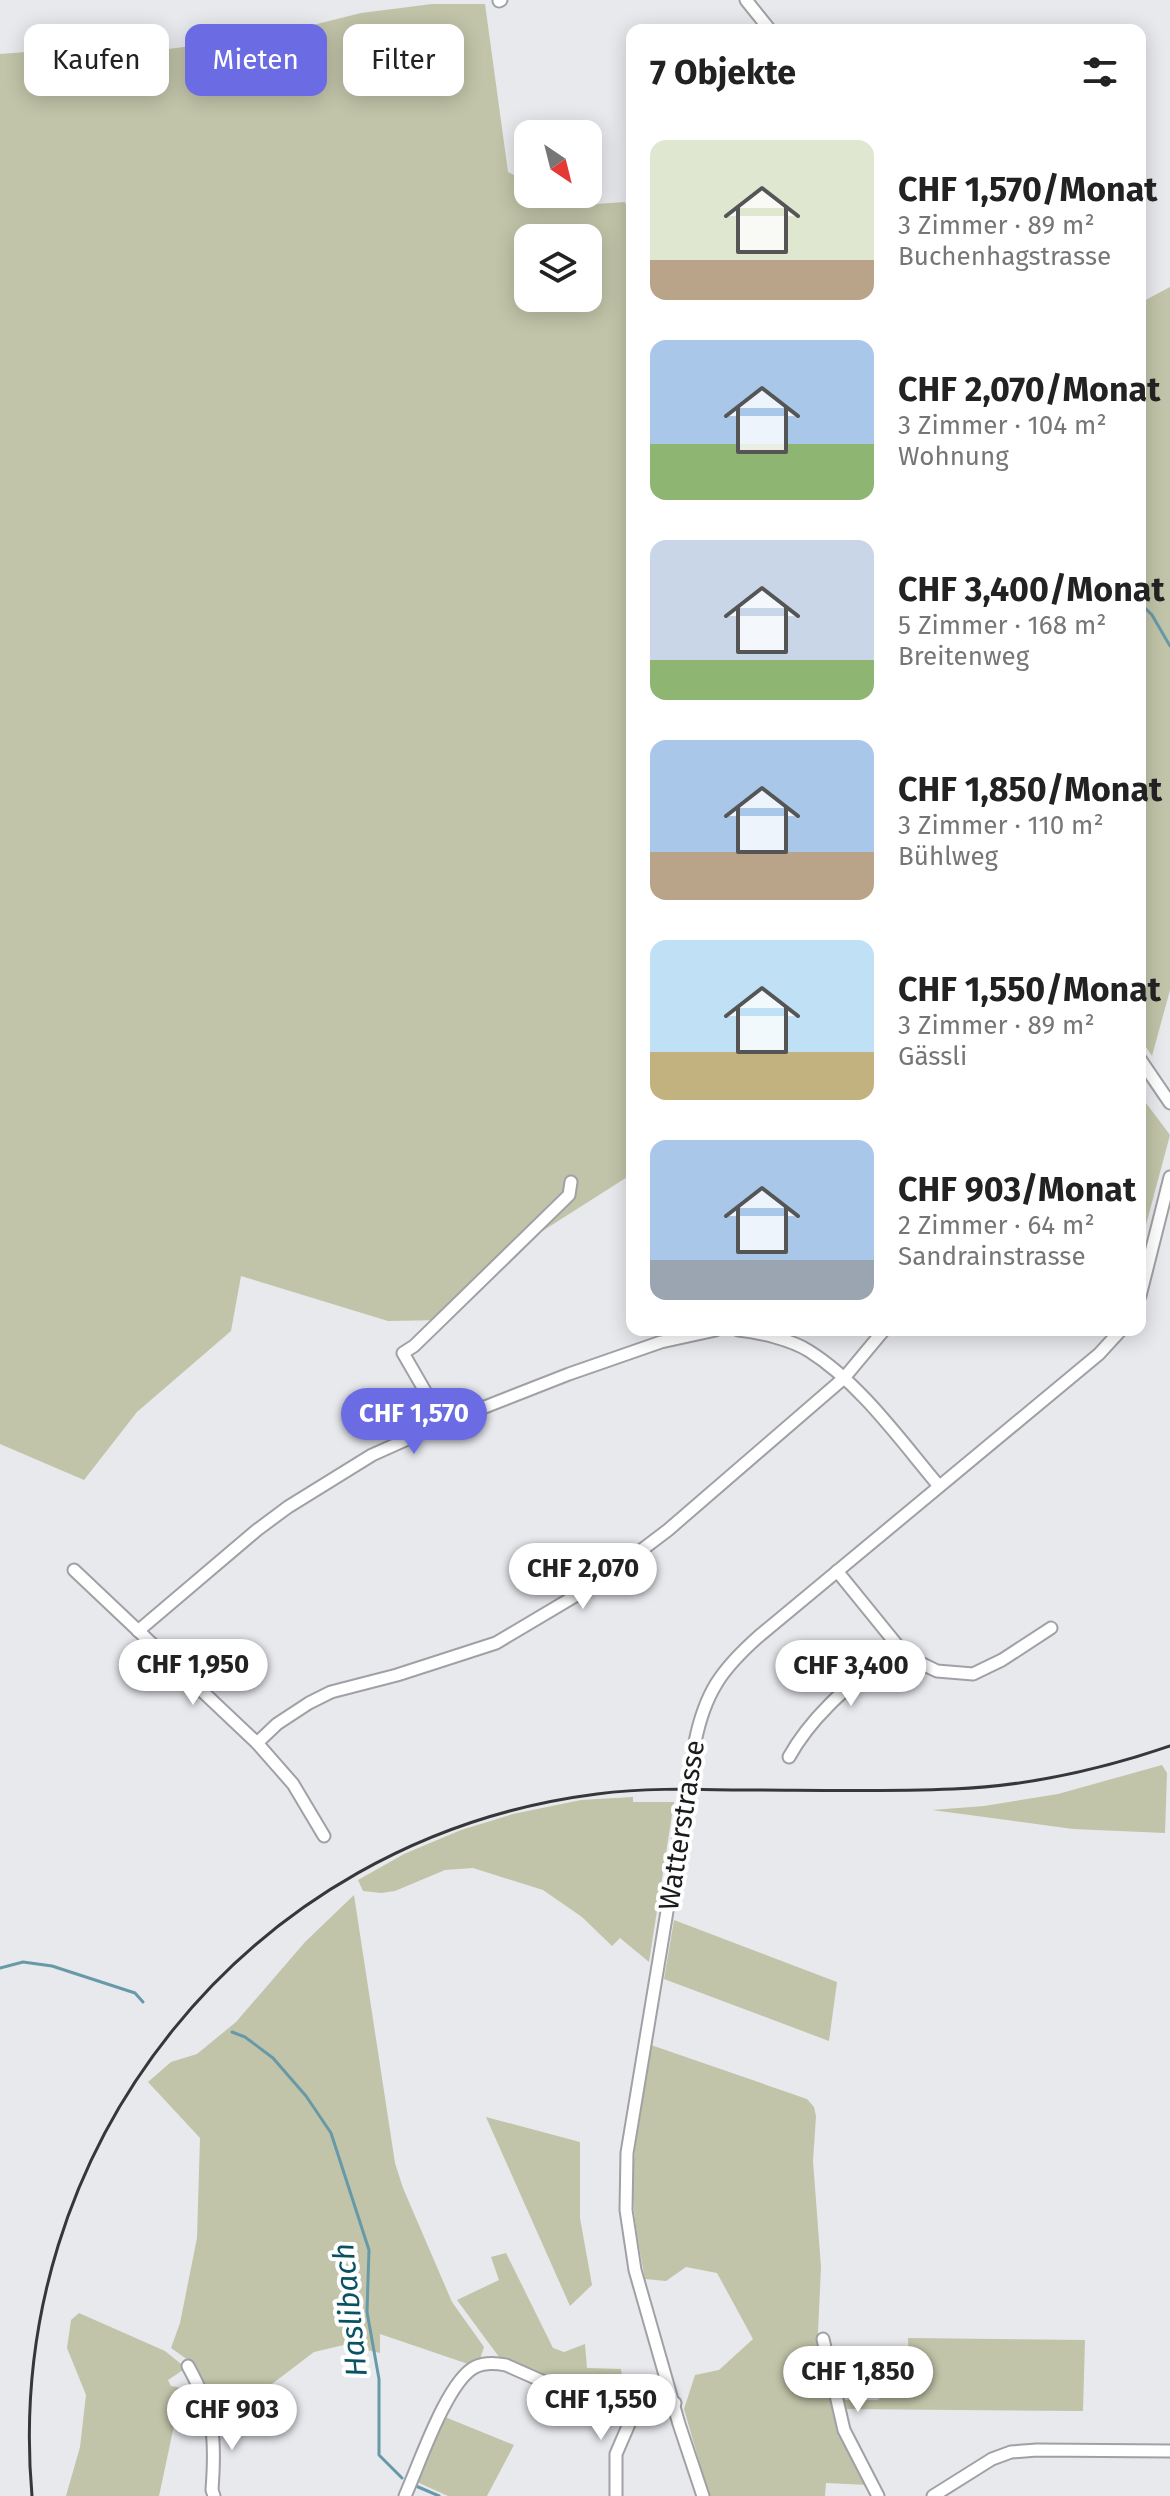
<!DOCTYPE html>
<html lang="de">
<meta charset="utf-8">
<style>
body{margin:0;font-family:"Fira Sans",sans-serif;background:#f6f6f6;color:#222;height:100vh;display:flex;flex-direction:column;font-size:30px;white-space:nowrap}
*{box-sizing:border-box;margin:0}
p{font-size:26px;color:#767676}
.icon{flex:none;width:44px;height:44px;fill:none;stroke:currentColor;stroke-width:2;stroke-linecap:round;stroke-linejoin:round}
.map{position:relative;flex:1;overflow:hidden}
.sheet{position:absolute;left:626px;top:24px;width:520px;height:1312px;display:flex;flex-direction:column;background:#fff;border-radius:16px;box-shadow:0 4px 20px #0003}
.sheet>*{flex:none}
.guide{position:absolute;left:24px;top:24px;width:482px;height:72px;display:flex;gap:16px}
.needle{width:52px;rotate:145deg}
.fabs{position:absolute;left:514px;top:120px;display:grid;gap:16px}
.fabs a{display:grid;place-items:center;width:88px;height:88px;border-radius:16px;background:#fff;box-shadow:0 4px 20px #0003;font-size:40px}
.price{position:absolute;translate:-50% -68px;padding:0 18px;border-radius:28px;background:#fff;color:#222;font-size:26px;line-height:52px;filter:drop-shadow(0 2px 4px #0008)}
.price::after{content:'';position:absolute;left:50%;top:48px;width:24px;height:18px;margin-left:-12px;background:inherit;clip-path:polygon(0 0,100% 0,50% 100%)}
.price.on{background:#6b6be4;color:#fff}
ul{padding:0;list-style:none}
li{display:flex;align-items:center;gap:24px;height:200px;padding:0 24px}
li span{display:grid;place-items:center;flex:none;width:224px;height:160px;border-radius:16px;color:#555}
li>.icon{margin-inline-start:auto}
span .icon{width:96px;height:96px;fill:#fffc;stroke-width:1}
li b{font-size:34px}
h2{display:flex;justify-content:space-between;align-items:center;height:96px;padding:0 24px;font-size:34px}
.tag{padding:0 28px;border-radius:16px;background:#fff;box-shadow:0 4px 20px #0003;font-size:28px;line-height:72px}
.tag.on{background:#6b6be4;color:#fff}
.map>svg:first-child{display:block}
.green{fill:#c1c4a8;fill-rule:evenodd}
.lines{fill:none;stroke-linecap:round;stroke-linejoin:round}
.stream{stroke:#6799a8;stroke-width:3}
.minor-casing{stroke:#9fa1a5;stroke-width:15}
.minor{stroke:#fff;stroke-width:11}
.rail{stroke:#353738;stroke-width:3}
.labels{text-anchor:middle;stroke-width:8;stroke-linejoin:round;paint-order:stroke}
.street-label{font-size:28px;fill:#1a1b1c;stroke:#fff}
.water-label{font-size:30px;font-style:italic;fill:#095264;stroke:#fff}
</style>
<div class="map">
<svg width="1170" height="2496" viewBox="0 0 1170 2496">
<rect width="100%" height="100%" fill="#e7e9ed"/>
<g class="green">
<path d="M432 4H485L508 172 528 182V194H556L582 205 625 202 632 222V1174L533 1237 444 1320 388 1321 241 1276 231 1331 137 1412 84 1480 0 1444V54L26 52 36 62 99 58 230 41 297 29 361 13ZM528 238H588V298H528Z"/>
<path d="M1170 287V990L1152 1056 1140 1038V303Z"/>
<path d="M1140 1095 1170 1135 1140 1247Z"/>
<path d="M1162 1765 1167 1773 1165 1833 1073 1829 932 1810 984 1806 1058 1794Z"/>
<path d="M633 1797V1802H674L649 1962 620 1938 612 1946 582 1917 543 1890 473 1868 445 1870 395 1891 381 1893 363 1891 358 1880 404 1854 461 1830 513 1814 581 1800Z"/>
<path d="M354 1895 395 2163 403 2188 452 2302 484 2347 480 2359 471 2365 380 2334V2353L344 2345 314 2352 268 2387 260 2431 216 2416 210 2398 188 2360 171 2348 180 2323 197 2238 200 2138 148 2082 171 2062 197 2054 236 2022 305 1942Z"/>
<path d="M674 1920 837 1982 829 2041 664 1979Z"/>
<path d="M651 2045 807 2099 814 2107 816 2116 813 2161 821 2267 818 2332 840 2426 868 2485 826 2483 825 2496H709L684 2409 695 2375 719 2370 753 2339 717 2273 686 2267 666 2281 645 2279C640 2252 635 2227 633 2199 631 2148 643 2096 651 2045Z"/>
<path d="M486 2117 580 2142V2218L592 2285 570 2306Z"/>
<path d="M506 2253 553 2348 564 2352 585 2344 587 2368 621 2369 626 2408 610 2407 502 2361 457 2300 499 2280 491 2257Z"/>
<path d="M79 2313 165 2351 186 2368 168 2380 171 2386 182 2388 159 2496H66L80 2447 86 2395 67 2348 71 2320Z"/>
<path d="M908 2338 1085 2340 1083 2411 843 2409 839 2400H877L910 2383Z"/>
<path d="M445 2417 514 2445 487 2496H448L417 2482Z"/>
</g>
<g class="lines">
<g class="stream">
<path d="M1140 603 1152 615 1170 646"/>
<path d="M0 1968 23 1962 52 1966 135 1993 143 2002"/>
<path d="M232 2032 245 2037 273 2058 306 2096 331 2133 369 2250 367 2312 379 2379V2455L402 2478"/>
<path d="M416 2486 439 2496"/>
</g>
<defs>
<g id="minor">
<path d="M746 0 770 30"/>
<path d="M499 1 501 0"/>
<path d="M1140 1059 1170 1103"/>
<path d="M1140 1296 1170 1177"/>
<path d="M738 1330C759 1332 792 1340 809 1351 860 1383 901 1441 939 1486"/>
<path d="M439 1425 429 1398 403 1353 414 1346 569 1195 571 1182"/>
<path d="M74 1570 257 1743 293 1784 324 1836"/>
<path d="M837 1571 906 1656 937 1671 973 1674 1002 1660 1051 1628"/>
<path d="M138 1631 257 1530 288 1507 372 1455 439 1425 569 1374 661 1342 716 1330"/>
<path d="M257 1743 277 1724 309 1703 331 1692 397 1675 496 1643 602 1580 668 1530 844 1378 884 1330"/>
<path d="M789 1757C815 1710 857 1680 897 1646"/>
<path d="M823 2339 844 2430 878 2496"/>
<path d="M188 2366C214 2413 216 2436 212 2490L214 2496"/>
<path d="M405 2496C419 2465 447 2381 475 2367 485 2362 496 2363 506 2365L610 2411 629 2414 675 2403"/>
<path d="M616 2496V2454L629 2424V2414"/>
<path d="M703 2496 679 2424 635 2270 626 2210 627 2153 695 1742C705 1693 721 1670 758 1637L1099 1354 1121 1330"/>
<path d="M933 2496 992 2459 1011 2452 1037 2450 1170 2451"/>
</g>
</defs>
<use href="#minor" class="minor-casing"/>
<use href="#minor" class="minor"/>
<path class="rail" d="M32 2496C1 2147 249 1838 597 1794 642 1788 687 1789 732 1790 805 1790 880 1792 953 1789 1028 1786 1100 1770 1170 1746"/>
</g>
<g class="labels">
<g class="street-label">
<text transform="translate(681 1825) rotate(-81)" y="10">Watterstrasse</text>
</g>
<g class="water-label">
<text transform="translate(350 2310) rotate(-96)" y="10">Haslibach</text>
</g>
</g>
</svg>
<div class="fabs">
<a><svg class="needle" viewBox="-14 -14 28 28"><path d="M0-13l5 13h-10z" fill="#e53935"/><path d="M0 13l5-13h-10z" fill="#767676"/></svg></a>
<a><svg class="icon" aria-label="layers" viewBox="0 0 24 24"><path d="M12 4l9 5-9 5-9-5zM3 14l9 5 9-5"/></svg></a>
</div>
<b class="price on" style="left:414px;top:1456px">CHF 1,570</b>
<b class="price" style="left:583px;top:1611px">CHF 2,070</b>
<b class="price" style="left:193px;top:1707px">CHF 1,950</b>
<b class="price" style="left:851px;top:1708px">CHF 3,400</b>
<b class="price" style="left:858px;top:2414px">CHF 1,850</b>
<b class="price" style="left:601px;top:2442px">CHF 1,550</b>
<b class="price" style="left:232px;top:2452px">CHF 903</b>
<div class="guide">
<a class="tag">Kaufen</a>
<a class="tag on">Mieten</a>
<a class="tag">Filter</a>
</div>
<section class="sheet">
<h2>7 Objekte<svg class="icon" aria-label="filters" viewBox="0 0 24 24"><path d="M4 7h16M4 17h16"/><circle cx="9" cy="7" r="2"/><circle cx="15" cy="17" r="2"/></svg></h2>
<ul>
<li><span style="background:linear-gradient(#dfe7d0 75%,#b9a48a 0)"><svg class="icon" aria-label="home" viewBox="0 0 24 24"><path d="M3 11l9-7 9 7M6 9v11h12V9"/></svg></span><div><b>CHF 1,570/Monat</b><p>3 Zimmer · 89 m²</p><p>Buchenhagstrasse</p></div></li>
<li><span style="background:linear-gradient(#a9c7e8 65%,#8fb573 0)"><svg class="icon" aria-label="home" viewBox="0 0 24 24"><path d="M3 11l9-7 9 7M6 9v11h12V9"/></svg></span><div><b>CHF 2,070/Monat</b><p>3 Zimmer · 104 m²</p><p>Wohnung</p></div></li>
<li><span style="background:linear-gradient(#c9d6e8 75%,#8fb573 0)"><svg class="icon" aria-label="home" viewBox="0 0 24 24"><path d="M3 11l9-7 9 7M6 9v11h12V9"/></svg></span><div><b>CHF 3,400/Monat</b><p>5 Zimmer · 168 m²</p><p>Breitenweg</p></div></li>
<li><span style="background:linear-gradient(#a9c7e8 70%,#b9a48a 0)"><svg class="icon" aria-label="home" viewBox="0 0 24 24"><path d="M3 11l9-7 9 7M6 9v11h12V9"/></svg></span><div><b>CHF 1,850/Monat</b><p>3 Zimmer · 110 m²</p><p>Bühlweg</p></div></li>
<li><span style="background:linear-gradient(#bfe0f5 70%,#c2b280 0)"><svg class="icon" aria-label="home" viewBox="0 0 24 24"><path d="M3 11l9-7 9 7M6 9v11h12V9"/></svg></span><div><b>CHF 1,550/Monat</b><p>3 Zimmer · 89 m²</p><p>Gässli</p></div></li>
<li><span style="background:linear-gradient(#a9c7e8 75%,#9aa5b1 0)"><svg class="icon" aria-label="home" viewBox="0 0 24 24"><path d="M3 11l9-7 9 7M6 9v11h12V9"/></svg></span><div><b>CHF 903/Monat</b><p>2 Zimmer · 64 m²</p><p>Sandrainstrasse</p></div></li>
</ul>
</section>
</div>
